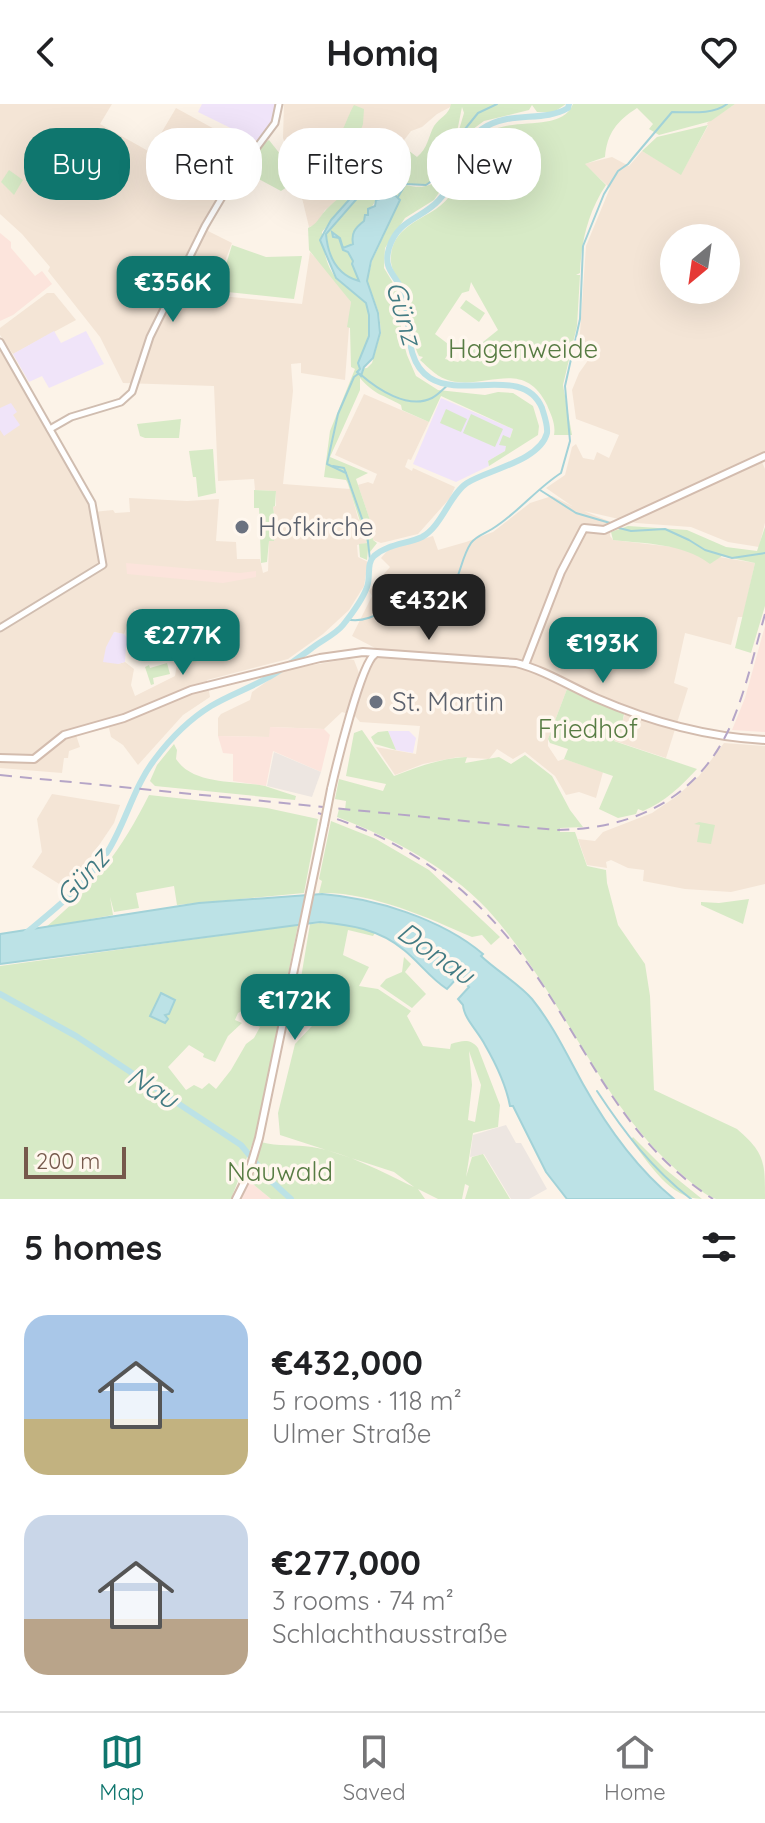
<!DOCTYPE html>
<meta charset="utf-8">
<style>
body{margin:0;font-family:Quicksand,sans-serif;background:#f2f2f2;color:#202124;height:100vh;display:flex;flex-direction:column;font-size:30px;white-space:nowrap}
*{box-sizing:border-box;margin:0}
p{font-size:26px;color:#757577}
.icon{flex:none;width:44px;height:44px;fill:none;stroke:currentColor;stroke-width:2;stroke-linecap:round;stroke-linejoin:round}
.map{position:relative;height:1095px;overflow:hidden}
.drawer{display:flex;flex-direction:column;background:#fff;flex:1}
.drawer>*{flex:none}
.hud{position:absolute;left:24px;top:24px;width:718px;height:72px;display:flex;gap:16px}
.needle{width:52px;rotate:209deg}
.buttons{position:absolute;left:660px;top:120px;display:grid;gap:16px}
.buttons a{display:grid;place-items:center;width:80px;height:80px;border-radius:50%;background:#fff;box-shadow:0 8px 32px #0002;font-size:40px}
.scale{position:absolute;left:24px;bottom:20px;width:102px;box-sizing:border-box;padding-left:8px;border:4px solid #76594c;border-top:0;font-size:22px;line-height:28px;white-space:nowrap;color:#76594c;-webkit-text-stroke:6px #fff7ee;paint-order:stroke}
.price{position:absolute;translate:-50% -68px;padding:0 18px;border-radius:16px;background:#0f766e;color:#fff;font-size:26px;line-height:52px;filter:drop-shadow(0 2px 4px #0008)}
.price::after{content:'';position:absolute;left:50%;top:48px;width:24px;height:18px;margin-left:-12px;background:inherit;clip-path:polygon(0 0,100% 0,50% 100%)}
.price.selected{background:#222;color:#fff}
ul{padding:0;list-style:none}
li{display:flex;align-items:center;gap:24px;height:200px;padding:0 24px}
li span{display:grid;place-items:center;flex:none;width:224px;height:160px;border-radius:24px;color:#555}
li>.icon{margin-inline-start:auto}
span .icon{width:96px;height:96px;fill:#fffc;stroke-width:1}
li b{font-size:34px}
h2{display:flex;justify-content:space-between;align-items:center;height:96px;padding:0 24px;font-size:34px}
.chip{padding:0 28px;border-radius:32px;background:#fff;box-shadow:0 8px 32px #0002;font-size:28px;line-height:72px}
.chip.selected{background:#0f766e;color:#fff}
header{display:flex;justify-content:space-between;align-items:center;height:104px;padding:0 24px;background:#fff;font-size:36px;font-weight:700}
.menu{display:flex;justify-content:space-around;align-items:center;height:112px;border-top:2px solid #e0e0e0;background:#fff;font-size:22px;color:#757577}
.menu a{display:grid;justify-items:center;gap:4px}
.menu .selected{color:#0f766e}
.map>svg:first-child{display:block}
.residential{fill:#f4e5d6;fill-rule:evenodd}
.commercial{fill:#fce4dc}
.industrial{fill:#ede6e1}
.education{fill:#f0e4f9}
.green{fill:#d7eac6;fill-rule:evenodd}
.water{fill:#bce2e6;stroke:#a2d2d8;stroke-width:2}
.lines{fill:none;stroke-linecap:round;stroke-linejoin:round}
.stream{stroke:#a2d2d8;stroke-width:2}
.river{stroke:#bce2e6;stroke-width:6}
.tertiary-casing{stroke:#d0bdb0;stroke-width:9}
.secondary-casing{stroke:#d3bcae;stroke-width:10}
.tertiary{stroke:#fff;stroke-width:5}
.secondary{stroke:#fff;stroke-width:6}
.rail{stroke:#b5a5c7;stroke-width:2;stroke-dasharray:12 8;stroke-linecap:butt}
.secondary-bridge-casing{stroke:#d3bcae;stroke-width:10;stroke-linecap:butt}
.secondary-bridge{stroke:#fff;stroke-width:6}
.worship-dot{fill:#6b7280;stroke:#fff7ee;stroke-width:3}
.labels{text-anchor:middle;stroke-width:7;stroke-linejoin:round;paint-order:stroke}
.park-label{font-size:26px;fill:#577c43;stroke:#fff7ee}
.worship-label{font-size:26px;fill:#5b616d;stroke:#fff7ee;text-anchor:start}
.water-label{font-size:28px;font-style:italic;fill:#427b83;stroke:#fff7ee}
</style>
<header><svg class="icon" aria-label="back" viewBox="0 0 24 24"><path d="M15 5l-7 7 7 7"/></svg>Homiq<svg class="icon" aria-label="heart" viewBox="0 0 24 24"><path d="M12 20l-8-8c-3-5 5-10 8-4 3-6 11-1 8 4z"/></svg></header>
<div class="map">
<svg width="765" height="1095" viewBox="0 0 765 1095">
<rect width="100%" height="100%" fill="#fcf3e8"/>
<g class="residential">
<path d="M0 0H112L100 20 150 48 176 4 251 45 219 102 208 127 232 139 212 191 302 200 310 148 333 172 351 198 345 276 301 269V259L291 260 293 287 283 380 350 385 358 414 366 431 367 439 357 441 358 453 368 458 364 482 349 506 323 530 288 555 207 576 210 593 183 611 138 661 123 641 111 633 109 624 76 631 80 643 69 647 68 654H64L62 669 0 664V244L93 408 113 406 115 409 130 408 129 394 187 397 219 395 216 437 236 438 237 455H260L263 469 268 467 269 437H274L276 424 273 403 276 402V387L255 386 254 375 218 377 214 282 123 279 100 233 48 167 50 163 22 130 0 110ZM134 505 185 507 190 551 189 560H177L175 572 135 592 131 581 134 565 125 558 118 560 114 528 124 530 130 513 135 511Z"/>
<path d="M284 0H456L437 10 422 23 411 27 382 65 364 57 354 83 325 106 316 121 309 123 297 73 283 34Z"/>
<path d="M735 0H765V347L759 351 765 365V419L759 443 728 438 691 423 636 419 584 407 611 418 610 432 613 436 682 444 696 449 755 459 743 513H738L731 541 685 529 674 579 688 584 666 654 615 637 625 610 567 585 548 635V642L558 657 564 655 603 668 596 694 579 688 566 691 555 672 525 648 513 655 497 645 489 655 458 653 423 660 395 671 376 643 416 650 420 622 360 618 355 612 342 608 324 625 271 623 270 633 218 632V614L221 610 250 596 252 588 283 566 348 555 354 556 359 569 367 571 371 556 379 551V546L352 532 372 492 369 487 390 463 381 454 388 446 433 432 438 446 466 438 493 428 530 399 552 392 572 402 546 384 565 371 572 343 576 340 583 354 594 356 597 348 609 354 619 331 576 315 572 286 579 269 596 245 579 243 586 142 610 84 584 60 612 53 629 62 642 47 681 70 708 22 707 19ZM674 134H726V186H674Z"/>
<path d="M47 189H54L76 216 13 250 0 231V224Z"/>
<path d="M364 290 429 318 411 356 408 355 405 363 412 367 413 364 455 383 450 394 418 430 381 439 373 436 371 419 358 381 368 378 373 380 377 370 335 351Z"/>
<path d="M724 639 765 642V780L731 788 685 785 643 777 644 766 628 764 611 756 606 758 607 764 587 761 578 735 595 737 603 728 652 709 677 692 699 672Z"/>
<path d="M52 690 120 701 114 719 89 756 64 783 32 763 42 748 37 715Z"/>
</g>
<g class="commercial">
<path d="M0 129 11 138V144L35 172 42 167 52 180 13 211 0 217Z"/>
<path d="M126 459 240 469 256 467V473L223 479 127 470Z"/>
<path d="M765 522V628L732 626 745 594Z"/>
<path d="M270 623 324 625 330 631 321 668 273 647 266 682 233 677V650L223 649 218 632 269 633Z"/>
<path d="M248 1076 271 1095H239Z"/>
</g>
<g class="industrial">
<path d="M274 648 321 668 312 693 267 682Z"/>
<path d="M506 1021 516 1039H521L547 1085 529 1095H511L484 1050 470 1053 473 1031Z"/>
</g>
<g class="education">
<path d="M202 0H275L272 18 257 37 198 8Z"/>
<path d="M54 227 61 239 86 227 104 260 49 284 42 272 29 278 13 250Z"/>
<path d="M441 294 513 325 505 347 488 357 489 362 456 378 413 360Z"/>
<path d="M11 299 17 308 13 311 20 321 4 332 0 326V304Z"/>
<path d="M114 528 124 530 130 538 126 543 125 558 118 560 103 558 106 543Z"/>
<path d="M388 627H409L416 634 413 649 396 646Z"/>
</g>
<g class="green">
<path d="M451 0H566L554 8H537L532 1 529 6 484 17 465 31 459 26 464 9 462 3 454 43 446 51 440 72 426 81H406C420 85 436 83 442 69L449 74 434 96 405 114 385 144 384 164 398 187 402 233 407 251 416 272 438 286 485 291 498 288 513 289 533 302 539 322 538 331 489 362 488 357 505 347 506 342 499 341 503 331 510 334 513 325 441 292 429 318 402 306 401 301C382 290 376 292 360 274V286L330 353 368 369 356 375 371 419 373 436 377 439 370 448 368 446 367 456 360 453 359 440 367 439 348 380 346 376 324 373 330 327 355 265 351 263 350 224 347 223 351 198 309 146 308 124C317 120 318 115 325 107 337 93 353 88 361 70L377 67 397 57 394 53 399 43H404L417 53C428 44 428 33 434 22 440 13 449 11 451 0ZM390 73 405 81 385 77 367 83 326 130C328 153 337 171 360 178L352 160 353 157 348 148 341 143 344 145 353 140 354 132 376 96 395 91 400 96 372 157 367 177 379 209 381 228 372 259 367 264 360 265 358 259C365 242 377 217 366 199 359 188 345 184 337 175 326 163 323 144 322 128L364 79Z"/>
<path d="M573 0H735L711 17 659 31 649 25 653 20 637 4C617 17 607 29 605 53L585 60 606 81C588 108 581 138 580 169L576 171H580L577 222 563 281 572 331H554C556 320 551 311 547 301 524 254 488 285 451 277 438 274 430 265 420 256L423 253 419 252C409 232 414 212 408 192 404 180 392 171 391 158 389 127 416 118 436 105 448 97 464 76 469 62L471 65C473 56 474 42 481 35 503 8 560 32 573 0ZM471 178 498 226 458 258 445 255 452 243 435 230 462 189 469 187Z"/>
<path d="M354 1 364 5 363 20 357 36 348 49V58L342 70 336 65 334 39C342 32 348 11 354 1Z"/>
<path d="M708 21 681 71 642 47 657 33Z"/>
<path d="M269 36 280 50 290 81 281 87 244 67 262 41Z"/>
<path d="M9 66 23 76 14 91 1 78Z"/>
<path d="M232 141 266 153 302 152 294 195 218 187Z"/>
<path d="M466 196 485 209 479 218 460 204Z"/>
<path d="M446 305 467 315 461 328 440 319Z"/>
<path d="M471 310 503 325 495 343 463 329Z"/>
<path d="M181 315 179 334H145L140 332 137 320Z"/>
<path d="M213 345 216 389 198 393 196 373H193L189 347Z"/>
<path d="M254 386 276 387 275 402 273 403 276 424 274 437H269L267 458 261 459 259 404H254Z"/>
<path d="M628 422 687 426 726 443 757 447 765 423V502L751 549 735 544 755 459 722 452 710 460C682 439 647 440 613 436L611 428Z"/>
<path d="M208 536 217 538 223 551 193 558 189 556 192 549 199 546Z"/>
<path d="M167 559 170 570 153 574 154 580 151 581 145 563 149 561 150 564Z"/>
<path d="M567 585 624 610 620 630 614 637 697 665C681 682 665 698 643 707L638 705 636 710 618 714 599 705 613 672 564 655 568 645 550 639 548 635Z"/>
<path d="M362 626 394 672C417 663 441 654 467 653L465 659 499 653 511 660 525 651 552 672 570 706 583 723 560 724V728H575L587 762 606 766 607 779 618 821 645 860 650 892 654 986 737 1025C765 1049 765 1058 765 1095 750 1095 730 1095 716 1095 706 1092 694 1081 686 1074 598 1002 563 888 487 805 446 762 392 734 337 713L339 705 345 706 346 697 335 695 339 675 383 687 386 680 346 672 354 629Z"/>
<path d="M387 627H388L396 646 375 640 371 633 378 628Z"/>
<path d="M174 640 177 646 176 655C194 682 236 676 265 682 275 685 285 689 296 692L295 696 155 682 150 677 157 661Z"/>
<path d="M149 691 267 704 318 715 304 789 177 801 174 782 136 789 139 804 114 808 110 793 113 811 46 823C93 784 122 745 149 691Z"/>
<path d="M331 717 376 735 429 766 500 833 491 841 482 831 472 833C427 813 369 787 319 789L322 777 319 775Z"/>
<path d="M699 718 715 721 711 740 697 738 700 721 694 720Z"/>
<path d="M749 795 743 820 701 801V798L719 799Z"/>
<path d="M320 819 357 822 375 829 373 832 348 826 343 851 369 863 359 882 378 885 411 907 407 912 423 942 450 945 451 940C462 937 470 934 478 944L500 1001 498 1023 473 1029 466 1073 472 1053 483 1050 510 1095H465L469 1082 465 1080 462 1095H438L418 1085 425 1095H271L248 1076 261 1038C278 1043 295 1040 312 1043 348 1049 382 1068 414 1083L394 1068 280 1031 278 1009 295 940 327 906H335L298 903 297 898 310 820ZM469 947 481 981 475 1018 468 1016 472 981Z"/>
<path d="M298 821 256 1030 231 1095H0V862ZM250 903 253 907 247 916 260 923 254 934 246 940 231 966 216 985 209 979 202 985 194 981 186 986 168 963 189 941 204 950 203 953 215 958 228 932 242 919 235 916 238 909Z"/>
<path d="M404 853 411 860 405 868 426 890 412 904 380 882 386 875 402 868Z"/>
<path d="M633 1033 665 1065 702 1095C670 1095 649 1059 631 1036Z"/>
</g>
<g class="water">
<path d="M390 73 405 80 385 77 367 83 326 130C328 153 337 171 359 177L352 160 353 157 348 148 343 146 339 134 333 133 332 128 340 134 343 144 353 140C351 129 355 124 364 117L365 111H368V105L375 102 376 96 395 91 400 96 371 157 367 177 378 209 380 229 373 254 364 263 361 272 357 268 360 265 358 259 369 232V211L366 199 336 174 320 136 331 116 364 79 370 75Z"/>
<path d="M322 790C374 794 442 815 483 850L481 852C497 867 519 880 532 895 553 921 567 951 583 980 607 1023 635 1063 674 1095H567L546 1068 513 1002H510C506 981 496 960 485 941 478 927 464 915 463 901L458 895 469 883 458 873 447 885C430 874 419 858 404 846 379 825 351 821 320 818L0 860V830L199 799Z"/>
<path d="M161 889 175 896 169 910 165 911 168 915 165 919 150 912Z"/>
</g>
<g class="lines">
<g class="stream">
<path d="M461 30 478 9 497 0"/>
<path d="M460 40 472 35"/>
<path d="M405 80 426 81 439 72 446 45 454 39"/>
<path d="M398 93 405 81"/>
<path d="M358 270 354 273 338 310 327 360 346 369 367 429 370 456"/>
<path d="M360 270C377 285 408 306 432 294 438 291 443 285 448 281"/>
<path d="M333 362 344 364 346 369"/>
<path d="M540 386 576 409 610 419 619 424 631 427 665 425 689 436 705 446 732 454 765 449"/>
<path d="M346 515C369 522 391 500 413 492 425 488 438 486 451 486 461 471 461 454 471 439 476 432 484 430 492 425 518 409 536 385 561 369L570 337 565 282 580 215 583 142 604 90 618 67 628 60 672 8C689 8 713 11 727 0"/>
<path d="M597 987C624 1028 652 1065 691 1095"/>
</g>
<g class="river">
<path d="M26 829C55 805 87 780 108 747 126 718 134 682 155 655 170 635 190 615 211 602 229 591 250 584 269 573 284 565 298 554 312 544 321 537 336 530 343 521 351 511 363 494 367 483 371 473 366 460 374 452 387 440 407 440 422 433 442 422 450 390 467 379 487 366 540 357 547 329 548 321 544 311 542 304 524 261 463 295 430 274 403 257 411 217 404 191 398 171 382 168 389 144 398 115 422 115 439 96 447 87 457 75 462 64 468 51 469 35 482 25 509 6 543 19 568 4L569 0"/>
<path d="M0 890 76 932 241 1041 270 1076 291 1095"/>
</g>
<defs>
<g id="tertiary">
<path d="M0 238 92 399 103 461 0 524"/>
<path d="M50 325 71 313 121 298 132 288 150 233 205 122 231 78 275 19 279 0"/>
</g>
<g id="secondary">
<path d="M525 561 561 468 584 424 604 426 765 352"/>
<path d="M0 654 34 655 64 631 124 614 191 586 320 554 363 548 516 559C544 566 569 582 596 594 649 617 707 633 765 636"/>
<path d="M331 685C336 663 361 559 375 550"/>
<path d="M236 1095 248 1071 259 1034 324 721"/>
</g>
</defs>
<use href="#tertiary" class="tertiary-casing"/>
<use href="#secondary" class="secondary-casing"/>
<use href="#tertiary" class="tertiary"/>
<use href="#secondary" class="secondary"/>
<g class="rail">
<path d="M0 671 556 726C636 725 701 693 733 616 747 582 755 545 765 510"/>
<path d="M318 709C402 734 471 782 523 853 587 939 618 1034 713 1095"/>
</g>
<defs>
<path id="secondary-bridge" d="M324 721 331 685"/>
</defs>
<use href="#secondary-bridge" class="secondary-bridge-casing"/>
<use href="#secondary-bridge" class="secondary-bridge"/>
</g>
<g class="worship-dot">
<circle cx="242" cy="423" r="8"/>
<circle cx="376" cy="598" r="8"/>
</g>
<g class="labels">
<g class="park-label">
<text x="523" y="254">Hagenweide</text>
<text x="588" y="634">Friedhof</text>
<text x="280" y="1077">Nauwald</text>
</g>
<g class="worship-label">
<text x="258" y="432">Hofkirche</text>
<text x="392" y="607">St. Martin</text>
</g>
<g class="water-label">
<text transform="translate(404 209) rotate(74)" y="10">Günz</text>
<text transform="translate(82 773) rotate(-49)" y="10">Günz</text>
<text transform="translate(436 849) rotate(35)" y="10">Donau</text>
<text transform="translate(153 983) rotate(33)" y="10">Nau</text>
</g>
</g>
</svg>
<div class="buttons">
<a><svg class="needle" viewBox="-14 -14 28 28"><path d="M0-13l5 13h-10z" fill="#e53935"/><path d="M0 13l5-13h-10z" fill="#757577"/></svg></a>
</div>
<div class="scale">200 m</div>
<b class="price" style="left:173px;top:220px">€356K</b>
<b class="price selected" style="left:429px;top:538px">€432K</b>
<b class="price" style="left:183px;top:573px">€277K</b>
<b class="price" style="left:603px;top:581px">€193K</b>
<b class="price" style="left:295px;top:938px">€172K</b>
<div class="hud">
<a class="chip selected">Buy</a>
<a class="chip">Rent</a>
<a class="chip">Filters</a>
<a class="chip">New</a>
</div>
</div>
<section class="drawer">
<h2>5 homes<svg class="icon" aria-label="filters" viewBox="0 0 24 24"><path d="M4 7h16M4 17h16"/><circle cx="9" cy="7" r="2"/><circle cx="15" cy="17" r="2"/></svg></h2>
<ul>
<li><span style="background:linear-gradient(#a9c7e8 65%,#c2b280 0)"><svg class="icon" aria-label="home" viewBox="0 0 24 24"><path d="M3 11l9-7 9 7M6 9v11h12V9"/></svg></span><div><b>€432,000</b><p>5 rooms · 118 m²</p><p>Ulmer Straße</p></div></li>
<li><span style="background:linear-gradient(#c9d6e8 65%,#b9a48a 0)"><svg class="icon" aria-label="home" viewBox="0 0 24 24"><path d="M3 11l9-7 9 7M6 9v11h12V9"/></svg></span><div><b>€277,000</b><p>3 rooms · 74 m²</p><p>Schlachthausstraße</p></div></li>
</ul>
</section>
<nav class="menu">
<a class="selected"><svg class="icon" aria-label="map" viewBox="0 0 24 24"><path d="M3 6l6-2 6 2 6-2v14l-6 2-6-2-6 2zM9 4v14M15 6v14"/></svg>Map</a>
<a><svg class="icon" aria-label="saved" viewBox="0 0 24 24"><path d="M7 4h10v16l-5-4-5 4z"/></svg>Saved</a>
<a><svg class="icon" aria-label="home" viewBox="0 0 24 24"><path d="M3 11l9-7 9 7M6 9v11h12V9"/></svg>Home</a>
</nav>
